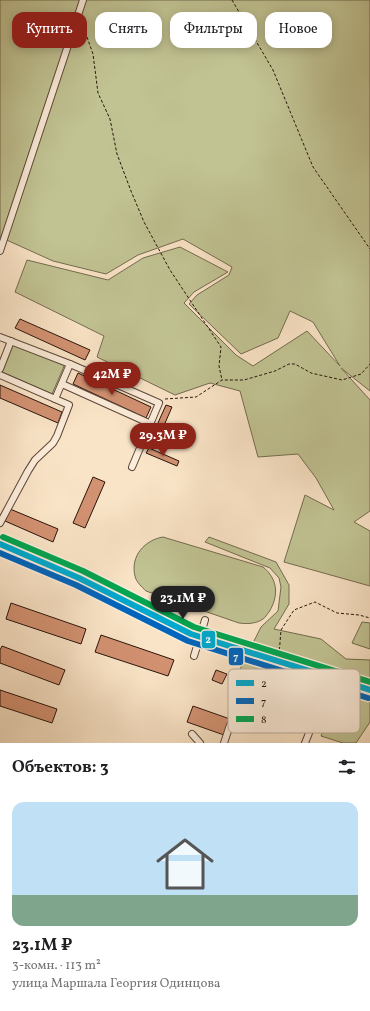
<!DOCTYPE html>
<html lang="ru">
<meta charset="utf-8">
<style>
body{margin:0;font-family:Vollkorn,serif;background:#f6f6f6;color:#202124;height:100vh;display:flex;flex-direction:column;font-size:15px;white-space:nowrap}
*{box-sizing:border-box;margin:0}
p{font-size:13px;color:#757577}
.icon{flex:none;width:22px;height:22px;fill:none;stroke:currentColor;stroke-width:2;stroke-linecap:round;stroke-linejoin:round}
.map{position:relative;height:743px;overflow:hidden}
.side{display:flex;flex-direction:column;background:#fff;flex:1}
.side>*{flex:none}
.hud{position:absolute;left:12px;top:12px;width:346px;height:36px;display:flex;gap:8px}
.price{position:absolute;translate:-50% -34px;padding:0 9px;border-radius:14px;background:#8f2418;color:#fff;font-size:13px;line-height:26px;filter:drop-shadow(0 1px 2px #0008)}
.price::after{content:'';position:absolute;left:50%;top:24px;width:12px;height:9px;margin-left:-6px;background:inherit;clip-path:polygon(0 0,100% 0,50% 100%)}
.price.current{background:#222;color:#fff}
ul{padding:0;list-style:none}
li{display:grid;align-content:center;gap:8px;height:212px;padding:0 12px}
li span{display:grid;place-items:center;height:124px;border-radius:12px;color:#555}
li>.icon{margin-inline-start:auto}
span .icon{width:72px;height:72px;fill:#fffc;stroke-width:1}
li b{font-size:17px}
h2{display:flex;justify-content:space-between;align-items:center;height:48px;padding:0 12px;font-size:17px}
.chip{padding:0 14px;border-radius:12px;background:#fff;box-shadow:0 2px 10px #0003;font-size:14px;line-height:36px}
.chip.current{background:#8f2418;color:#fff}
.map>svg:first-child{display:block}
.green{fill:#c1c393;stroke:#746b4f}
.building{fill:#d39272;stroke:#28130b}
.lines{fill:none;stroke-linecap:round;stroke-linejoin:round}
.minor-casing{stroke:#5c473a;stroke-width:8}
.path{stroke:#28130b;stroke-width:1;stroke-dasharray:3 2;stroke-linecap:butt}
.minor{stroke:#fceddb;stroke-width:6}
.bus-1-casing{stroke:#fceddb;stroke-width:9}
.bus-2-casing{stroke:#fceddb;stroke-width:9}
.bus-3-casing{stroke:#fceddb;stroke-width:9}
.bus-1{stroke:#00a9ce;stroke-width:6}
.bus-2{stroke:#0065bd;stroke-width:6}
.bus-3{stroke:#00a651;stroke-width:6}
.key{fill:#fceddb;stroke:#bcac9d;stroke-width:1}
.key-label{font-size:11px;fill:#28130b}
.line-badge{stroke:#fceddb;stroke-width:1.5}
.badge-label{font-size:11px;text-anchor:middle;font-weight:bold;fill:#fff}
</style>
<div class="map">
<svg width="370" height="743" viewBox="0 0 370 743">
<rect width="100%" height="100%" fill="#fae4c7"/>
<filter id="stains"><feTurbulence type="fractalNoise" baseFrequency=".005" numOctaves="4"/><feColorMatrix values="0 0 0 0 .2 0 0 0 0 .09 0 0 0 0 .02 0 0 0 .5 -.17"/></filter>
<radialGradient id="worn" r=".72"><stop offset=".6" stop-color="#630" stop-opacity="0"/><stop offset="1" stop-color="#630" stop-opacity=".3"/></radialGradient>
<g class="green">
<path d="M0 0H370V391L341 368 370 400V511L354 522 370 531V586L284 562 305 495 334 510 316 478 298 454 258 457 240 391 210 383 175 395 97 357 104 336 15 292 27 260 108 280 143 258 180 247 228 272 194 292 184 303 236 355 253 366 307 331 340 366 313 322 290 311 278 338 241 354 189 304 197 295 229 275 232 267 183 239 138 255 106 274 53 261 0 237Z"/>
<path d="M12 344 65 364 52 394 2 372Z"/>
<path d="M163 537 263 567C278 579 279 596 269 612 267 614 265 618 263 619 256 624 246 624 239 623L146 591C142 587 136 582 135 576 130 556 145 540 163 537Z"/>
<path d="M209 537 276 562 289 585V604L274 629 321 639 346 659 370 660V722L356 743H343L321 736 341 681 319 664 284 652H269L257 681H247L237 675 261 627 278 611 281 587 279 578 270 568 205 542Z"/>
<path d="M362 622 370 623V649L352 643Z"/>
</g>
<g class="building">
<path d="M20 319 90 350 85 360 15 328Z"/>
<path d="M78 373 151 407 146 418 73 384Z"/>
<path d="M0 385 62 412 58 423 0 398Z"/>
<path d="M166 405 172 407 159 437 153 434Z"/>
<path d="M149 448 179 461 177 466 146 453Z"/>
<path d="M93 477 105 482 85 528 73 523Z"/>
<path d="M10 509 58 529 53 542 5 521Z"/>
<path d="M11 603 86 629 81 644 6 619Z"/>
<path d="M101 635 174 660 168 676 95 652Z"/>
<path d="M2 646 65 670 59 685 0 663V650Z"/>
<path d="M216 670 227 674 222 684 212 680Z"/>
<path d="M0 690 57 709 52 723 0 706Z"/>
<path d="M193 706 230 719 224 735 187 722Z"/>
</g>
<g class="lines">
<defs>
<g id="minor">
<path d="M0 251 83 0"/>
<path d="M0 337 70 364 55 399"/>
<path d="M70 364 159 403 132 467"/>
<path d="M0 369 11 341"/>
<path d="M0 375 69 405 57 436 53 443 35 460 28 471 0 523"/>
<path d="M62 384 151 424"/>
<path d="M0 544 79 578 191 634 370 690"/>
<path d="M194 656 205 620"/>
<path d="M192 734 200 743"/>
<path d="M224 743 230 725"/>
<path d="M305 743 331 678"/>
</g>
</defs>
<use href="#minor" class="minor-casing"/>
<g class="path">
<path d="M232 0 273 70 313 167 370 249"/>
<path d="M81 29 87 37 93 54 98 93 110 119 117 154 131 191 144 222 170 270 221 347 219 366 222 380"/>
<path d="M165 399 196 397 222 380H244L275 371 289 364H295L311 373 342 380 361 374 370 364"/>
<path d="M279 655 281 630 294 610 315 602 337 613 359 615 370 618"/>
</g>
<use href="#minor" class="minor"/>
<defs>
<path id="bus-1" d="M0 544 79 578 191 634 370 690"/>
<path id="bus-2" d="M0 553 76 585 188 641 368 698"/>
<path id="bus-3" d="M3 537 83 571 194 627 370 682"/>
</defs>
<use href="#bus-1" class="bus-1-casing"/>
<use href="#bus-2" class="bus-2-casing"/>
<use href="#bus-3" class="bus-3-casing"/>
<use href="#bus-1" class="bus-1"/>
<use href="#bus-2" class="bus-2"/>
<use href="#bus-3" class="bus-3"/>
</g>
<rect x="228" y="669" width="132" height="64" rx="6" class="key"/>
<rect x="236" y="680" width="18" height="6" fill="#00a9ce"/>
<rect x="236" y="698" width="18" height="6" fill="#0065bd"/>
<rect x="236" y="716" width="18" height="6" fill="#00a651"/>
<g class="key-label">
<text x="261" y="687">2</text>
<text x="261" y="705">7</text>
<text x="261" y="723">8</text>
</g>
<g class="line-badge">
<rect x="201" y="630" width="15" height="19" rx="4" fill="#00a9ce"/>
<rect x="228" y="647" width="16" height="19" rx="4" fill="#0065bd"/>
</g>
<g class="badge-label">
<text x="208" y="643">2</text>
<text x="236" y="660">7</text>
</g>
<rect width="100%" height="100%" filter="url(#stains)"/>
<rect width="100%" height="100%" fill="url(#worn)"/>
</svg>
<b class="price" style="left:112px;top:396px">42M ₽</b>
<b class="price" style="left:163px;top:457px">29.3M ₽</b>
<b class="price current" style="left:183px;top:620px">23.1M ₽</b>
<div class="hud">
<a class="chip current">Купить</a>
<a class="chip">Снять</a>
<a class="chip">Фильтры</a>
<a class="chip">Новое</a>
</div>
</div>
<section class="side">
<h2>Объектов: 3<svg class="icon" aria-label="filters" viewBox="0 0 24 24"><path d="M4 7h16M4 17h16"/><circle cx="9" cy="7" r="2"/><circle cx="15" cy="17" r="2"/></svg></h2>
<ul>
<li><span style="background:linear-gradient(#bfe0f5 75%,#7fa58c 0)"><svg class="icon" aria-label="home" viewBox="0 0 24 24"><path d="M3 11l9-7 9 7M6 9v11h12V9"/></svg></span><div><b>23.1M ₽</b><p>3-комн. · 113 m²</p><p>улица Маршала Георгия Одинцова</p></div></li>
</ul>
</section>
